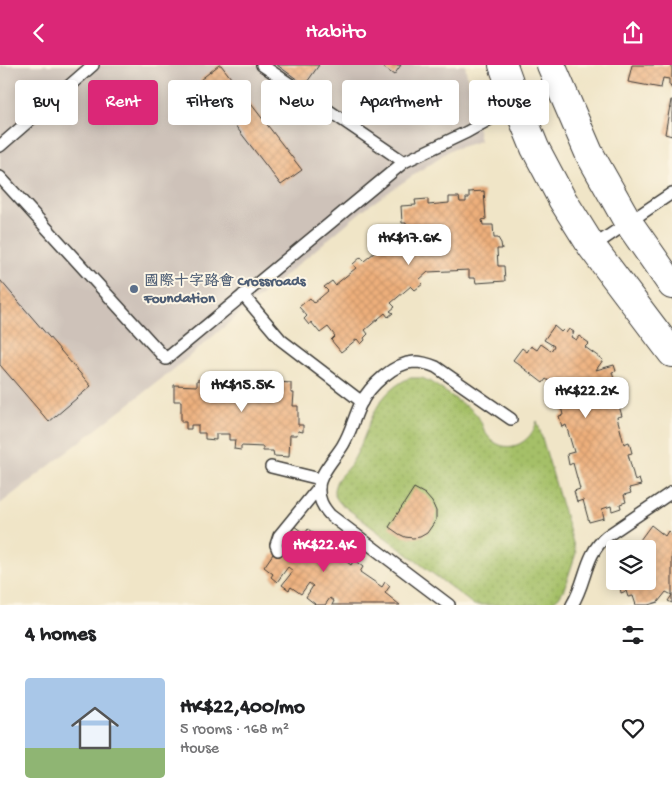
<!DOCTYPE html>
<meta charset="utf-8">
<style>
body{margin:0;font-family:"Gochi Hand","LXGW WenKai TC",sans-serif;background:#f2f2f2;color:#202124;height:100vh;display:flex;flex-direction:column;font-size:19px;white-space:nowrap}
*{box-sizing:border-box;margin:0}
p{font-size:16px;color:#757577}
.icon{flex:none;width:28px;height:28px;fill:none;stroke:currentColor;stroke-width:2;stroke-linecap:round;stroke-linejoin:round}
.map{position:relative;height:540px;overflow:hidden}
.drawer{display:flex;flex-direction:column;background:#fff;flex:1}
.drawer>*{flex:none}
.hud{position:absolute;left:15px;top:15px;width:642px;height:45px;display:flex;gap:10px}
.buttons{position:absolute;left:606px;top:475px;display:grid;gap:10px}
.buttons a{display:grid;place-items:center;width:50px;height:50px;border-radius:5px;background:#fff;box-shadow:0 2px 12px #0003;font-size:25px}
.price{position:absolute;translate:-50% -42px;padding:0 11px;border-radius:10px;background:#fff;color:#222;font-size:16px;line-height:32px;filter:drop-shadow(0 1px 2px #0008)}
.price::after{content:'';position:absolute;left:50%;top:30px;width:15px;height:11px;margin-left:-8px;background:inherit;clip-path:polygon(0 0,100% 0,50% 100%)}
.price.active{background:#db2777;color:#fff}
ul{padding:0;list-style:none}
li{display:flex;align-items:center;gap:15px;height:125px;padding:0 25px}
li span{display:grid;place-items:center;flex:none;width:140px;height:100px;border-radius:5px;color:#555}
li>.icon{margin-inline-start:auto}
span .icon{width:60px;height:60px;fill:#fffc;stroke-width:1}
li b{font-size:21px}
h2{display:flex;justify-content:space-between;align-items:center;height:60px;padding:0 25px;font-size:21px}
.pill{padding:0 18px;border-radius:5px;background:#fff;box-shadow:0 2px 12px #0003;font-size:18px;line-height:45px}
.pill.active{background:#db2777;color:#fff}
header{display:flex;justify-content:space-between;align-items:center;height:65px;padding:0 25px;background:#db2777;color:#fff;font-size:22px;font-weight:600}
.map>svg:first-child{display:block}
.industrial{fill:#cec2b9}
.park{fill:url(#park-dots);stroke:#606e42}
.building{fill:url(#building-cross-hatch)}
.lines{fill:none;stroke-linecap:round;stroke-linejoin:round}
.service-casing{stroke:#3c3a36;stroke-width:14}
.primary-casing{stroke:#3c3a36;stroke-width:30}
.service{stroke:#fff;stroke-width:11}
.primary{stroke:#fff;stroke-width:28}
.service-dot{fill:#5c6f8a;stroke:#fcf5e5;stroke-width:2}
.labels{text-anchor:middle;stroke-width:4;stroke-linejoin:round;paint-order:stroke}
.service-label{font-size:15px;font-weight:bold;fill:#4e5e75;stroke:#fcf5e5;text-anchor:start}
</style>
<header><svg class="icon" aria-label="back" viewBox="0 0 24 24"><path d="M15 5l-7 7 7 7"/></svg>Habito<svg class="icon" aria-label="share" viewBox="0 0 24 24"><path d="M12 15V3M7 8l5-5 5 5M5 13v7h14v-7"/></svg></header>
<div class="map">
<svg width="672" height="540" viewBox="0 0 672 540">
<defs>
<pattern id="park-dots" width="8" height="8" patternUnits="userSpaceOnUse" patternTransform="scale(1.25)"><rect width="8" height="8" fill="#a5c067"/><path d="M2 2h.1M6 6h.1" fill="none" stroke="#8da459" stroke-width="1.8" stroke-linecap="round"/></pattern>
<pattern id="building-cross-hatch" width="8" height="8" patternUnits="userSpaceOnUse" patternTransform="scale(1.25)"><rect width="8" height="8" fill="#edaf7b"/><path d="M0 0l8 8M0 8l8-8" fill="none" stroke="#cb966a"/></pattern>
</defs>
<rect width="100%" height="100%" fill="#fcf5e5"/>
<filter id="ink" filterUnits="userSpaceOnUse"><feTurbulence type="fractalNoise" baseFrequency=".02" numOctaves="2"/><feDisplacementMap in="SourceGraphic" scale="10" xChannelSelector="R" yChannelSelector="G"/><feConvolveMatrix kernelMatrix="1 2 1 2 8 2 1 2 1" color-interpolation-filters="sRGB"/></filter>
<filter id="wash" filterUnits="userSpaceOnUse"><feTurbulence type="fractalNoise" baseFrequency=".0096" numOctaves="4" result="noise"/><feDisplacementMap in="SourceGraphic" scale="20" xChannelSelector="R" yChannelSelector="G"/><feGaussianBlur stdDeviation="1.12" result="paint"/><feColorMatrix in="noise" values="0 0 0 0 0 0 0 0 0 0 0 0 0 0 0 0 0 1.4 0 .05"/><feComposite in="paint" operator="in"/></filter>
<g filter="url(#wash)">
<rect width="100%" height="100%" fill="#f0e5c7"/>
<path class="industrial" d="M0 0H465L480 76 450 85 364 144 174 304 0 439Z"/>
<path class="park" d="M409 313H422L429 316C440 323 450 330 461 338 465 341 470 343 474 347 481 353 482 363 487 370 504 392 531 380 537 356L576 488 564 524 559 532 549 540H474L340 438C336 433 332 428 335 421 337 412 346 406 351 399 371 367 369 332 409 313Z"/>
<g id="blocks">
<g class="building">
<path d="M219 0H221L302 105 281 120 200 15Z"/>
<path d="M277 0H319L305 20Z"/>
<path d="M380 0H401L394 10Z"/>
<path d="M632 0H672V24L669 19V14L663 13 661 23 628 17Z"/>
<path d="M671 35H672V71L665 69Z"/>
<path d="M484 126 486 154 482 155 483 160H493L494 173H498L501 178 502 184H497L498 201H504L505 216 476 218 475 213H469V205L428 207 419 215 423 219 415 225 411 221 391 238 395 242 390 246 393 248 388 252 385 248 365 265 368 269 364 273 365 275 361 279 357 274 341 287 331 275 335 271 328 262 320 268 311 257 309 260 304 254 307 251 299 242 310 233 314 238 328 226 324 222 332 216 335 220 356 203 353 199 361 192 364 196 385 179 382 175 390 168 394 172 404 163 407 167 406 158H402L401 141 416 140 415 135 428 134V140L449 138V132H459L460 137H466V133H469V127Z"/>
<path d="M0 215 91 321 49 357 0 300Z"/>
<path d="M554 261 561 267 563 265 566 268 569 264 574 267 571 272 576 275 579 271 589 278 585 282 603 295 596 305 614 300 616 306 612 307 618 329 611 330 614 342 619 341 622 351 617 352 624 379 629 377 632 388 628 389 635 416 639 414 641 420 629 423 631 428 624 430 626 437 620 439 621 443 612 446 611 441 602 444 604 453 589 457 583 435 577 437 574 426 580 424 573 398 569 400 567 389 574 387 566 360 562 362 559 351 563 350 557 325 552 327 551 321 555 320 546 314 543 318 513 295 522 283 527 287 531 281 537 285 541 279 551 286 554 281 544 275Z"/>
<path d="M215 310H220V316H247V311H253V317H266L267 312H272L271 327H276L277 317 291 318V328H294L293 341H298V360H303V367L298 366 297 370H290L289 392 274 391 273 386H263V382L241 381V385L234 384 235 375H229V369H216V375L205 374V368H198V360H191V364H186V357H181V336H174V320L197 321V315H207V321H215Z"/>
<path d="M414 423 425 429 432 437 436 446V455L427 468 420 472 413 473 405 472 399 469 389 462Z"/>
<path d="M651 460 665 471 668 466 672 470V538L668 536 672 530 666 527 658 537 648 540H636L633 531 628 532 626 526 621 528 620 522 625 520 624 516H648V484H642L646 479 640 475Z"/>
<path d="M294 461 305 469 308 464 317 471 314 475 324 482 328 476 333 480 330 484 351 500 354 495 363 502 360 507 382 522 385 517 390 521 385 528 400 540H332L334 536 330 533 325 540H314L315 539 306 532 313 521 309 518 301 529 291 522 289 525 282 520 293 506 288 502 277 517 271 512 273 509 264 502 273 489 274 490 282 480 280 479Z"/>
<path d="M638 477 640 484H615L614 483Z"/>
</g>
</g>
</g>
<g filter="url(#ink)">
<use href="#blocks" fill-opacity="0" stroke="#3c3a36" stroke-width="1"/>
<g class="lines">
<defs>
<g id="service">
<path d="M262 0 404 97"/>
<path d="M0 81 93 0"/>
<path d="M0 112 166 294 404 97 467 67 517 39 559 20"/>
<path d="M592 182 672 128"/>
<path d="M243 230 281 275 362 337"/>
<path d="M271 402 320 414"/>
<path d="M278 485 276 480 279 471 319 422"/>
<path d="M449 540 330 450C323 442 318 434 319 422 319 409 336 392 343 380 351 367 354 352 361 338 370 321 394 298 414 297 422 297 429 299 436 302L511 354"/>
<path d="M572 540C587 516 584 490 607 471L672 427"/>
</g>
<g id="primary">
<path d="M503 0 517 39 535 83 562 134 592 182 672 288"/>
<path d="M551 0 589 88 628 157 672 220"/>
</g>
</defs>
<use href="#service" class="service-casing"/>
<use href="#primary" class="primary-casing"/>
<use href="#service" class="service"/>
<use href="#primary" class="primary"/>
</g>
</g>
<circle class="service-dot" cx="134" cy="224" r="5"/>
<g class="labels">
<g class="service-label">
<text x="144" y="220">國際十字路會 Crossroads<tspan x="144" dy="17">Foundation</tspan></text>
</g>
</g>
</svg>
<div class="buttons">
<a><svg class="icon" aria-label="layers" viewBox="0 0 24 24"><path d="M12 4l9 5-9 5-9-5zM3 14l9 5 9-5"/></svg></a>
</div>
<b class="price" style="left:409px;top:201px">HK$17.6K</b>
<b class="price" style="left:242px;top:348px">HK$15.5K</b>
<b class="price" style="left:586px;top:354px">HK$22.2K</b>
<b class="price active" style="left:324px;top:508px">HK$22.4K</b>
<div class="hud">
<a class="pill">Buy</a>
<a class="pill active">Rent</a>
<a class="pill">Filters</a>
<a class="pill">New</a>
<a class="pill">Apartment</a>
<a class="pill">House</a>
</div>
</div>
<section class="drawer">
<h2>4 homes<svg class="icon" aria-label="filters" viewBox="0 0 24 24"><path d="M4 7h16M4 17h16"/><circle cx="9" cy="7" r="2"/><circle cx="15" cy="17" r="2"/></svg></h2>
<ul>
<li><span style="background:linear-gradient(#a9c7e8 70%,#8fb573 0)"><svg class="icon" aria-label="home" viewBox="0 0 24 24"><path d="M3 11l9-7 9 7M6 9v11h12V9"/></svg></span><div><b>HK$22,400/mo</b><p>5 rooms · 168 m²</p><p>House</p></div><svg class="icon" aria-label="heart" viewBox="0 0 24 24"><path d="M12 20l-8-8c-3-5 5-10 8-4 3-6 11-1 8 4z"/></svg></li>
</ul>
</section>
